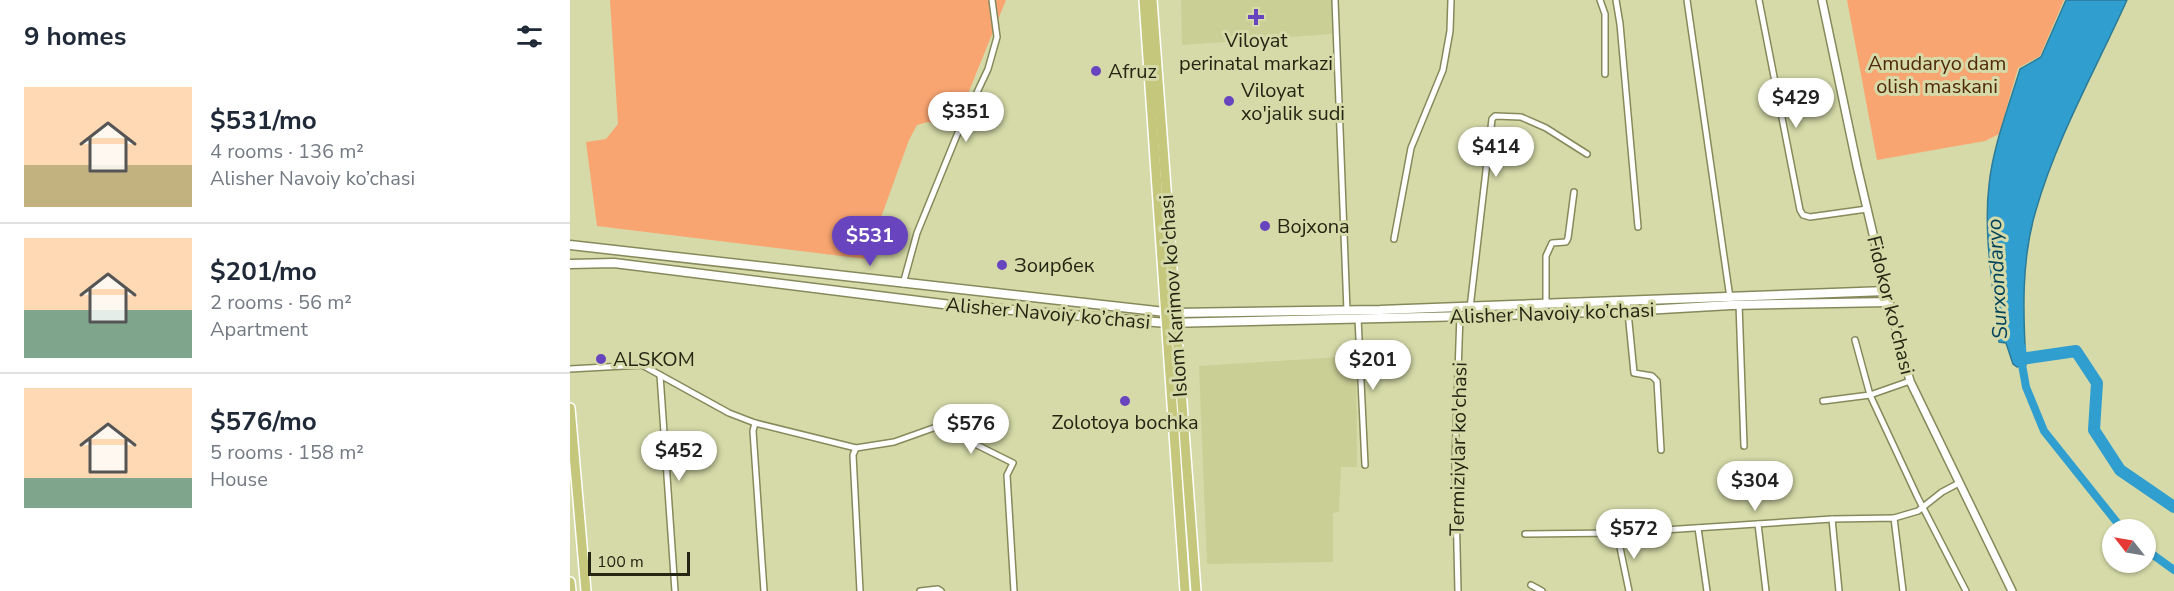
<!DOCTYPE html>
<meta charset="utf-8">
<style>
body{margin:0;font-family:"Nunito Sans",sans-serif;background:#f2f2f3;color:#1f2937;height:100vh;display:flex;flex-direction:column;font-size:22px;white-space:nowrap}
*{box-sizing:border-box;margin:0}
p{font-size:20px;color:#747a83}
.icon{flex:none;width:33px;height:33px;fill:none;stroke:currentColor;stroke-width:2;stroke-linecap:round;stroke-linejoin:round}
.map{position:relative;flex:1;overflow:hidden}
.panel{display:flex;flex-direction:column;background:#fff;width:570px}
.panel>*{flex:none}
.needle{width:39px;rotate:301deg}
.tools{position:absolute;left:1532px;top:519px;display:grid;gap:12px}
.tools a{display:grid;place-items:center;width:54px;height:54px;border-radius:50%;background:#fff;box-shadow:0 2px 4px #0004;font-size:30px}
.scale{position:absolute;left:18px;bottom:15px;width:102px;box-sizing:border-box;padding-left:6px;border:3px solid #242613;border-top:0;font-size:16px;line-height:21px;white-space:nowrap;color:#242613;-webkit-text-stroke:4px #d5daa8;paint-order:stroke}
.price{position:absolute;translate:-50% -51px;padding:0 14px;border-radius:21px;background:#fff;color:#222;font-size:20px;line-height:39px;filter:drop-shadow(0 2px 3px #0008)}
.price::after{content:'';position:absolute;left:50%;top:36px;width:18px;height:14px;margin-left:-9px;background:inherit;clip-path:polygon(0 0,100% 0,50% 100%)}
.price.on{background:#6845be;color:#fff}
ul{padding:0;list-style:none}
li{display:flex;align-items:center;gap:18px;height:150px;padding:0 24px}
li+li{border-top:2px solid #e0e1e3}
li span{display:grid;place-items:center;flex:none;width:168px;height:120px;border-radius:0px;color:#555}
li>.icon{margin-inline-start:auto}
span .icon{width:72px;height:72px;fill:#fffc;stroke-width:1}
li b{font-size:26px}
h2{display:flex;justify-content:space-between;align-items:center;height:72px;padding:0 24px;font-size:26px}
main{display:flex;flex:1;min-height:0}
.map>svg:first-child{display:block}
.built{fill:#cacf96}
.green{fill:#f9a571}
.water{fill:#309fd0;stroke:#2c7b97;stroke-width:1.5}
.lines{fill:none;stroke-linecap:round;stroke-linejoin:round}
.canal{stroke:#309fd0;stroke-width:8}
.river{stroke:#309fd0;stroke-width:12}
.minor-casing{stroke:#868a5b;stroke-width:8}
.tertiary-casing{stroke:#868a5b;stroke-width:10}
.secondary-casing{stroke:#868a5b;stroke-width:11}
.primary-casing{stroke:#fff;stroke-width:12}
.minor{stroke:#fff;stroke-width:5}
.tertiary{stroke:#fff;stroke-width:7}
.secondary{stroke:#fff;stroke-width:8}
.primary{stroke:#c4c77c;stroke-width:9}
.poi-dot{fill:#6845be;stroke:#d5daa8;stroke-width:2}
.labels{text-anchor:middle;stroke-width:6;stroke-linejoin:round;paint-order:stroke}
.poi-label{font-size:20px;fill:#242613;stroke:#d5daa8;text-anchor:start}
.park-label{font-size:20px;fill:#50280b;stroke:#d5daa8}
.street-label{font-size:20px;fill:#242613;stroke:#d5daa8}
.water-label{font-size:21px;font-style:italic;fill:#01425b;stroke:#d5daa8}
</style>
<main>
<section class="panel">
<h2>9 homes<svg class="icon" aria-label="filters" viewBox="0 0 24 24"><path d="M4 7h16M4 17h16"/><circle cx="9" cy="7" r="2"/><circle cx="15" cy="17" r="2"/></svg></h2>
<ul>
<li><span style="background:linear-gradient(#ffd9b3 65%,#c2b280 0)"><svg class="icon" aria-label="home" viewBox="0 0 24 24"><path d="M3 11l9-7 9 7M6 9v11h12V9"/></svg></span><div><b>$531/mo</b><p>4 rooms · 136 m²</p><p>Alisher Navoiy ko’chasi</p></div></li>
<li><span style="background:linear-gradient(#ffd9b3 60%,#7fa58c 0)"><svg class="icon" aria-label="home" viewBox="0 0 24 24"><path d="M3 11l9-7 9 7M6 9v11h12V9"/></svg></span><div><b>$201/mo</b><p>2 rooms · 56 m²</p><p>Apartment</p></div></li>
<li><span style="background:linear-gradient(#ffd9b3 75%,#7fa58c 0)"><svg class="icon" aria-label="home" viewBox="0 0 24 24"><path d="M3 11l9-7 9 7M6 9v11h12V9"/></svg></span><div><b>$576/mo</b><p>5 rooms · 158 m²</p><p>House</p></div></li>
</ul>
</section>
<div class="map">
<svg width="1604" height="591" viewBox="0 0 1604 591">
<rect width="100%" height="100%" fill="#d5daa8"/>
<g class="built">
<path d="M611 0H761L762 34 612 45Z"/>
<path d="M786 356 787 467H771L769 512 763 513V562L637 564 629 366Z"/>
</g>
<g class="green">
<path d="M40 0H436L384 128 358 122 347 125 339 140 296 259 27 226 16 142 36 139 48 124Z"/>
<path d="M1277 0H1494L1470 56 1448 68 1429 134 1415 141 1307 160Z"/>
</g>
<path class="water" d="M1496 0H1557C1526 69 1487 137 1466 210 1451 259 1453 314 1456 365L1447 367 1443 364 1436 343 1429 342C1424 290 1413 237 1419 185 1423 146 1439 106 1450 69L1471 57Z"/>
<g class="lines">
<g class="canal">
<path d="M1451 359 1456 387 1474 431 1553 530"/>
<path d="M1575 549 1604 570"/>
</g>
<path class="river" d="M1450 348 1451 359 1506 351 1527 383 1524 430 1550 470 1604 507"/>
<defs>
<g id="minor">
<path d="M765 0 777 311"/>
<path d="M1030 0 1035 14V74"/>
<path d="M1046 0 1050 24 1068 227"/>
<path d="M1117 0 1160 298"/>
<path d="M1189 0 1230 210 1233 215 1240 217 1297 209"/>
<path d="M824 239 841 148 873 70 880 31 881 0"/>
<path d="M333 284 347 233 387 135 418 69 427 37 422 0"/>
<path d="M1057 302 1064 373 1082 376 1087 381 1091 450"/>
<path d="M976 304V256L982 243 996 242 998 238 1004 192"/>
<path d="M1169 304 1174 446"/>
<path d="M900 308 922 119 925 116 951 117 976 128 1017 154"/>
<path d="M788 318 795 465"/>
<path d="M0 369 72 365 159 413 185 423 286 448 324 442 369 426 443 463 437 475 444 591"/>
<path d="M90 375 105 591"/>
<path d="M1340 381 1300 395 1348 498 1396 591"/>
<path d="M1253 401 1300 395 1285 340"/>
<path d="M185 423 183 431 194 591"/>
<path d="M286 448 283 455 290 591"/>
<path d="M1324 518 1348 511 1372 492 1389 483"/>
<path d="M1262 519 1269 591"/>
<path d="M1188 524 1196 591"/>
<path d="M1128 528 1137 591"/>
<path d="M1047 533 1059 591"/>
<path d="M955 534 1047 533 1262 519 1324 518 1333 591"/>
<path d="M961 585 972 591"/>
<path d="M350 591 368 589 371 591"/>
<path d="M888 591 885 461 890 314"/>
</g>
<path id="tertiary" d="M1252 0 1287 166 1319 302 1340 381 1442 591"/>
<g id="secondary">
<path d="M0 245 604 313 810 310 1316 291"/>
<path d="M0 264 44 263 381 305 597 323 900 316 1057 311 1161 305 1319 302"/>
</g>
<g id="primary">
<path d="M574 0 615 591"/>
<path d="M582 0 626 591"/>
<path d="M0 408 16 591"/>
<path d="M0 582 1 591"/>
</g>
</defs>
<use href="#minor" class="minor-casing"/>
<use href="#tertiary" class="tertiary-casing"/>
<use href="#secondary" class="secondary-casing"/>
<use href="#primary" class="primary-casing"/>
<use href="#minor" class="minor"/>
<use href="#tertiary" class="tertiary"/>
<use href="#secondary" class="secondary"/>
<use href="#primary" class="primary"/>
</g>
<g class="poi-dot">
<path d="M683 8h6v6h6v6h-6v6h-6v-6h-6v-6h6z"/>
<circle cx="526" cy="71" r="6"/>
<circle cx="659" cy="101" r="6"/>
<circle cx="695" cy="226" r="6"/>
<circle cx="432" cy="265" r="6"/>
<circle cx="31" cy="359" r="6"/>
<circle cx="555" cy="401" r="6"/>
</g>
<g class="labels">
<g class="poi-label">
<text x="686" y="47" text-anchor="middle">Viloyat<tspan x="686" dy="23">perinatal markazi</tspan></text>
<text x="538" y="78">Afruz</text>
<text x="671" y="97">Viloyat<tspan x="671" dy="23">xo'jalik sudi</tspan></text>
<text x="707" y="233">Bojxona</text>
<text x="444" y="272">Зоирбек</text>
<text x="43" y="366">ALSKOM</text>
<text x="555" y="429" text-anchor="middle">Zolotoya bochka</text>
</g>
<g class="park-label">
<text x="1367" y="70">Amudaryo dam<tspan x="1367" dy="23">olish maskani</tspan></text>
</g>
<g class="street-label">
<text transform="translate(603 296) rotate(-94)" y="7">Islom Karimov ko'chasi</text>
<text transform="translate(1321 305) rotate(76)" y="7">Fidokor ko'chasi</text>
<text transform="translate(478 313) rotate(5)" y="7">Alisher Navoiy ko’chasi</text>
<text transform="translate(982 313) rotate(-2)" y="7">Alisher Navoiy ko’chasi</text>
<text transform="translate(888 449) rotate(-89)" y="7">Termiziylar ko'chasi</text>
</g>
<g class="water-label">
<text transform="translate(1427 279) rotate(-93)" y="7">Surxondaryo</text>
</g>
</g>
</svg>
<div class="tools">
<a><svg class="needle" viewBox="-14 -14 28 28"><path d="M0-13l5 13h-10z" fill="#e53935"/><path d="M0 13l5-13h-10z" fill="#747a83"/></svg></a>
</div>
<div class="scale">100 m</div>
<b class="price" style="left:1226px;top:129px">$429</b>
<b class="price" style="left:396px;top:143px">$351</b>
<b class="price" style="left:926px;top:178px">$414</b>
<b class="price on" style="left:300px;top:267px">$531</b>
<b class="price" style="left:803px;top:391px">$201</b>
<b class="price" style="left:401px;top:455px">$576</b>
<b class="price" style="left:109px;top:482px">$452</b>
<b class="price" style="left:1185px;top:512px">$304</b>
<b class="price" style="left:1064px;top:560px">$572</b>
</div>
</main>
